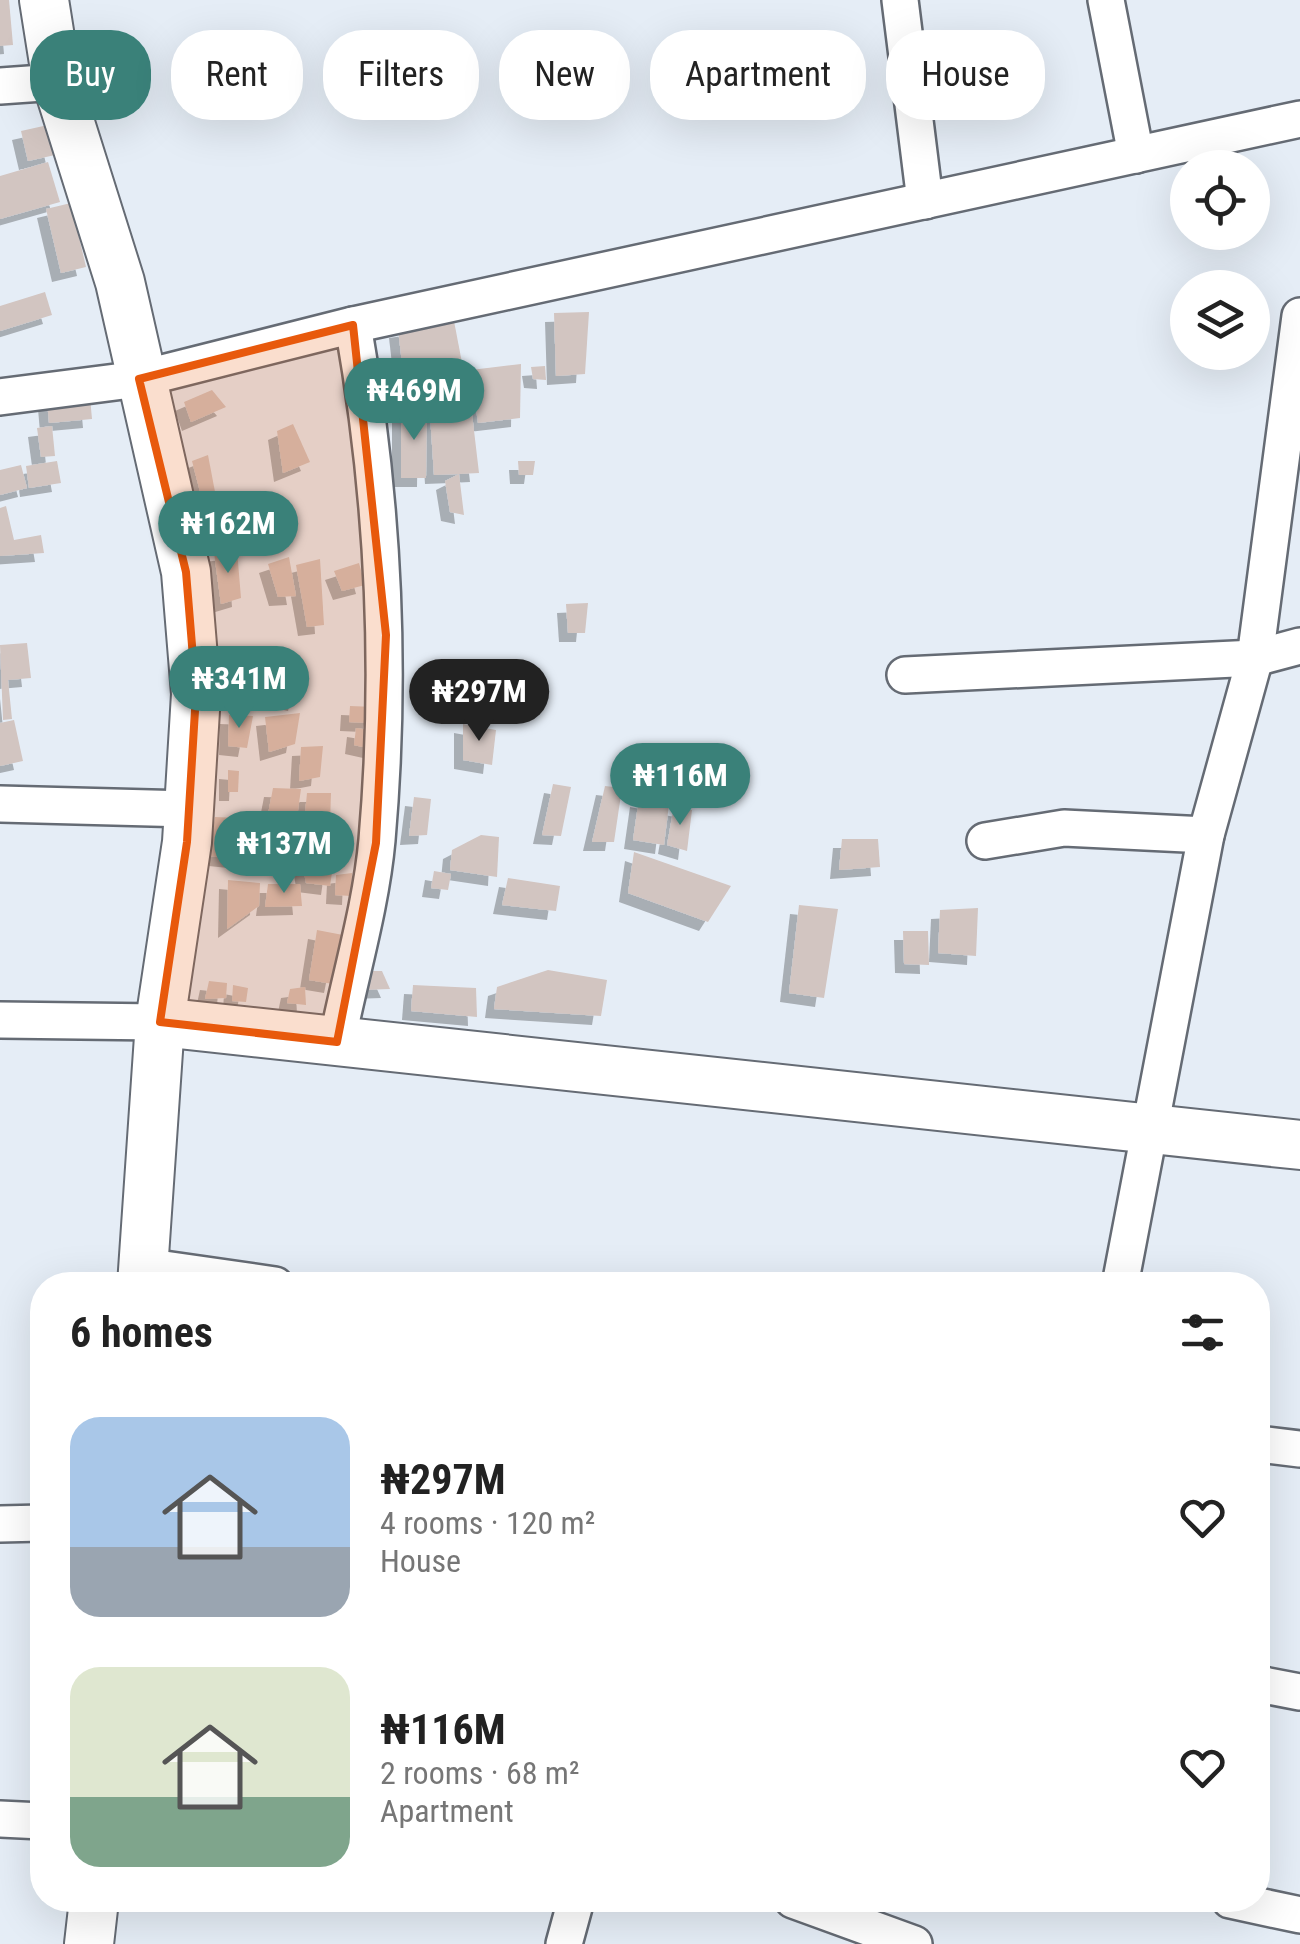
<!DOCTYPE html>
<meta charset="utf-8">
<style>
body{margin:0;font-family:"Roboto Condensed",sans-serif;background:#f6f6f6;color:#222;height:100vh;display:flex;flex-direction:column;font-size:38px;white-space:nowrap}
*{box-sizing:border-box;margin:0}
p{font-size:32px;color:#767676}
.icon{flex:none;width:55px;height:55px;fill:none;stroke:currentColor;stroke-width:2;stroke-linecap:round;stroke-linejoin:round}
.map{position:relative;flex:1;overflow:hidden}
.side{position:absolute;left:30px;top:1272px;width:1240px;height:640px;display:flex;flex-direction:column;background:#fff;border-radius:40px;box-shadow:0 10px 40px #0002}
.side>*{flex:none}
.top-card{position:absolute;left:30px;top:30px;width:1240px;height:90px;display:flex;gap:20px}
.buttons{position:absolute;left:1170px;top:150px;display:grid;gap:20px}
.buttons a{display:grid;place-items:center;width:100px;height:100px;border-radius:50%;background:#fff;box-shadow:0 10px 40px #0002;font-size:50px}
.price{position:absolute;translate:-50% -85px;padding:0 22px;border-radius:35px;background:#3a8179;color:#fff;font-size:32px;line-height:65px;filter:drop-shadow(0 2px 5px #0008)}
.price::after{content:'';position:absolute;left:50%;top:60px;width:30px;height:22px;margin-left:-15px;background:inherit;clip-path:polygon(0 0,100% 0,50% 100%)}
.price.current{background:#222;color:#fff}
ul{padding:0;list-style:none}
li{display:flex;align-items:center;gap:30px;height:250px;padding:0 40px}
li span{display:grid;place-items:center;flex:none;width:280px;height:200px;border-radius:30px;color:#555}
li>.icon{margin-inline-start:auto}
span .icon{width:120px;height:120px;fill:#fffc;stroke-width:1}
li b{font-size:42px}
h2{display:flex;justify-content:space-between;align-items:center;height:120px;padding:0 40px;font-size:42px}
.chip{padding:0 35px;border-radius:40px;background:#fff;box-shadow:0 10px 40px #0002;font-size:35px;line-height:90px}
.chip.current{background:#3a8179;color:#fff}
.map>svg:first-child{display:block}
.building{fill:#d2c5c1;filter:url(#shadow)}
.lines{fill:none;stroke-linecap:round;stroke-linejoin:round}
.street-casing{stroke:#656b74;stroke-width:40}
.secondary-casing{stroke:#656b74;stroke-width:52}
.street{stroke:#fff;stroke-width:35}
.secondary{stroke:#fff;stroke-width:48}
.marked{fill:#e8590c;fill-opacity:0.2;stroke:#e8590c;stroke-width:8;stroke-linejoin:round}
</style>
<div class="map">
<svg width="1300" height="1944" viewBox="0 0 1300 1944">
<defs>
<filter id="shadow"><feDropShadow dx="-9" dy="9" stdDeviation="0" flood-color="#0004"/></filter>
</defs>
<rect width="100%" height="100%" fill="#e5edf6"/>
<g class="building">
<path d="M0 0H9L13 45 0 46Z"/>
<path d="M48 125 55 155 28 161 21 131Z"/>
<path d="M48 162 60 202 0 219V176Z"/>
<path d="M71 203 86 267 61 273 46 209Z"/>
<path d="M45 292 52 315 0 331V306Z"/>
<path d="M589 312 585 374 556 376 554 313Z"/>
<path d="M454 321 463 368 403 372 398 329Z"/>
<path d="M521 364 520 418 478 423 471 370Z"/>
<path d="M545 366 546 380 533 379 531 367Z"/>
<path d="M212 390 226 407 191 422 184 402Z"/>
<path d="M90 397 92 419 49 423 47 400Z"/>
<path d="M471 405 479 473 459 474 464 515 450 512 445 481 459 474 434 475 430 415Z"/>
<path d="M427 408 426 478H401V410Z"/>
<path d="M293 424 310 462 283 473 277 431Z"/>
<path d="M52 426 55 456 41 457 37 428Z"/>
<path d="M208 455 216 497 202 499 192 461Z"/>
<path d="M57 461 61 483 29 488 26 466Z"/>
<path d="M518 461H535L533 475H519Z"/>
<path d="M21 465 27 488 0 495V470Z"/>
<path d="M6 506 14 540 41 535 44 553 0 556V508Z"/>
<path d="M237 550 241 598 221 604 214 553Z"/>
<path d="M289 557 296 596 278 597 268 564Z"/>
<path d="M320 559 324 625 307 627 296 565Z"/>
<path d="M359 563 365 585 342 591 334 571Z"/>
<path d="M588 603 585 633H568L566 604Z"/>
<path d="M27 643 31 678 8 680 12 719 3 720 0 645Z"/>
<path d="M249 672 250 696 232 698 230 675Z"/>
<path d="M280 676 303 677 297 702 277 698Z"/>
<path d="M350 706 375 707 371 723 349 722Z"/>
<path d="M300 713 295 744 269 752 265 717Z"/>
<path d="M229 715 253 716 247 748 228 746Z"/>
<path d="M14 720 23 761 0 766V723Z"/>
<path d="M463 724 496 730 492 765 463 760Z"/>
<path d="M356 728 375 731 372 749 354 745Z"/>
<path d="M323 746 320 777 299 781 301 747Z"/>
<path d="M228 770 239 771 238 792H228Z"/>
<path d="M553 784 571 787 561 836 542 835Z"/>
<path d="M605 786 622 788 614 842H592Z"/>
<path d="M273 788 301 789 291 860 260 856Z"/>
<path d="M307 793H331L330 824H304Z"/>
<path d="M414 797 431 799 427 835 409 836Z"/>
<path d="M639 798 669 804 664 845 633 840Z"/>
<path d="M674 806 692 810 687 851 667 845Z"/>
<path d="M215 817 240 818 237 859 208 856Z"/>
<path d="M481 835 499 837 497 877 450 870 452 850Z"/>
<path d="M842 839H878L880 867 839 870Z"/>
<path d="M326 845H336L330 886 306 883 303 867Z"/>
<path d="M634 852 731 886 708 922 628 893Z"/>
<path d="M434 871 451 874 448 890 431 888Z"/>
<path d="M352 873 351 896 335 895 336 875Z"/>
<path d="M508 878 560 886 556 911 502 905Z"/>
<path d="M228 880 260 883 259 906 227 929Z"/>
<path d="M268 884H300L302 906 265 907Z"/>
<path d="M799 905 838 909 824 998 789 993Z"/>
<path d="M978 908 976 956 938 953 940 910Z"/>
<path d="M317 930 343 935 333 984 309 980Z"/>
<path d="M903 931H928L929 965 904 964Z"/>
<path d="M548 970 607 980 601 1016 494 1009 497 987Z"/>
<path d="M363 971H382L390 989 362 990Z"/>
<path d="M209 981 227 983 226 998 205 999Z"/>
<path d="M233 985 248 988 246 1002 232 1001Z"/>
<path d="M413 985 476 988 477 1017 411 1011Z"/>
<path d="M305 987 306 1005 287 1003 290 989Z"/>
</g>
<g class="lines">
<defs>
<g id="street">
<path d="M900 0 925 201"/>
<path d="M1106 0 1136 155"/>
<path d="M0 86 57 82"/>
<path d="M353 325 1300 119"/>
<path d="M0 397 139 379 353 325C383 495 392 668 377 840 371 907 350 976 337 1042"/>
<path d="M905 675 1255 658 1300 646"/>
<path d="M0 804 189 809"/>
<path d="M985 841 1064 828 1206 835"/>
<path d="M0 1020 160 1022"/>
<path d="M143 1266 275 1285"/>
<path d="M1120 1285 1206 835 1255 658 1300 316"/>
<path d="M1258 1444 1300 1449"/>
<path d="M0 1524 42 1523"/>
<path d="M1258 1684 1300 1692"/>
<path d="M0 1819 42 1821"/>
<path d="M793 1900 914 1944"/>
<path d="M1230 1900 1300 1915"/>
<path d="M564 1944 576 1900"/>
</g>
<g id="secondary">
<path d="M44 0 57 82 120 282 186 572 196 694 187 842 160 1022 142 1285"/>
<path d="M160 1022 1300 1145"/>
<path d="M89 1944 94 1900"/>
</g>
</defs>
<use href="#street" class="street-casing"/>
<use href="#secondary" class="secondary-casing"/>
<use href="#street" class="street"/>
<use href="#secondary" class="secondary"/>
</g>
<path class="marked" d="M353 325 386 635 376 843 337 1042 160 1022 187 842 196 694 186 572 139 379Z"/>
</svg>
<div class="buttons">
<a><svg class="icon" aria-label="locate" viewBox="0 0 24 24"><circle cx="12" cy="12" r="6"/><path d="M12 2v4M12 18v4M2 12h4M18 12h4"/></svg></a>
<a><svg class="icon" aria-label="layers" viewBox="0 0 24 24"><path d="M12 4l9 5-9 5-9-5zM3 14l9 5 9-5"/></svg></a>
</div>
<b class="price" style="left:414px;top:443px">₦469M</b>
<b class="price" style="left:228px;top:576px">₦162M</b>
<b class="price" style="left:239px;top:731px">₦341M</b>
<b class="price current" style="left:479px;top:744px">₦297M</b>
<b class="price" style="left:680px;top:828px">₦116M</b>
<b class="price" style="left:284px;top:896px">₦137M</b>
<div class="top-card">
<a class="chip current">Buy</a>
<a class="chip">Rent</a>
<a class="chip">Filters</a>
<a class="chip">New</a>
<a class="chip">Apartment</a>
<a class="chip">House</a>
</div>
<section class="side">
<h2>6 homes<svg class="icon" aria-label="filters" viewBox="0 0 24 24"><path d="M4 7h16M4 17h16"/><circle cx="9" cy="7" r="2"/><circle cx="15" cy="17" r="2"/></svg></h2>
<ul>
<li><span style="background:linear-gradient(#a9c7e8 65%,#9aa5b1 0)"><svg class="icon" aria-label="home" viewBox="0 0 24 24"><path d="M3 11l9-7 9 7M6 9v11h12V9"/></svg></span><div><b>₦297M</b><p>4 rooms · 120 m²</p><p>House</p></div><svg class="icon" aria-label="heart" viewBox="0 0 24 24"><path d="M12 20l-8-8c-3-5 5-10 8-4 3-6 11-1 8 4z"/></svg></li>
<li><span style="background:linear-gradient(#dfe7d0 65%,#7fa58c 0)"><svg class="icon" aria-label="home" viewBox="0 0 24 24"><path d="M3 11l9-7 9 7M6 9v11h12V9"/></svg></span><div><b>₦116M</b><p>2 rooms · 68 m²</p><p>Apartment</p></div><svg class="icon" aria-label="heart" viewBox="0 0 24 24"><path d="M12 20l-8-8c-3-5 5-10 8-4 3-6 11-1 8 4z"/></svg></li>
</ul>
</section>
</div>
